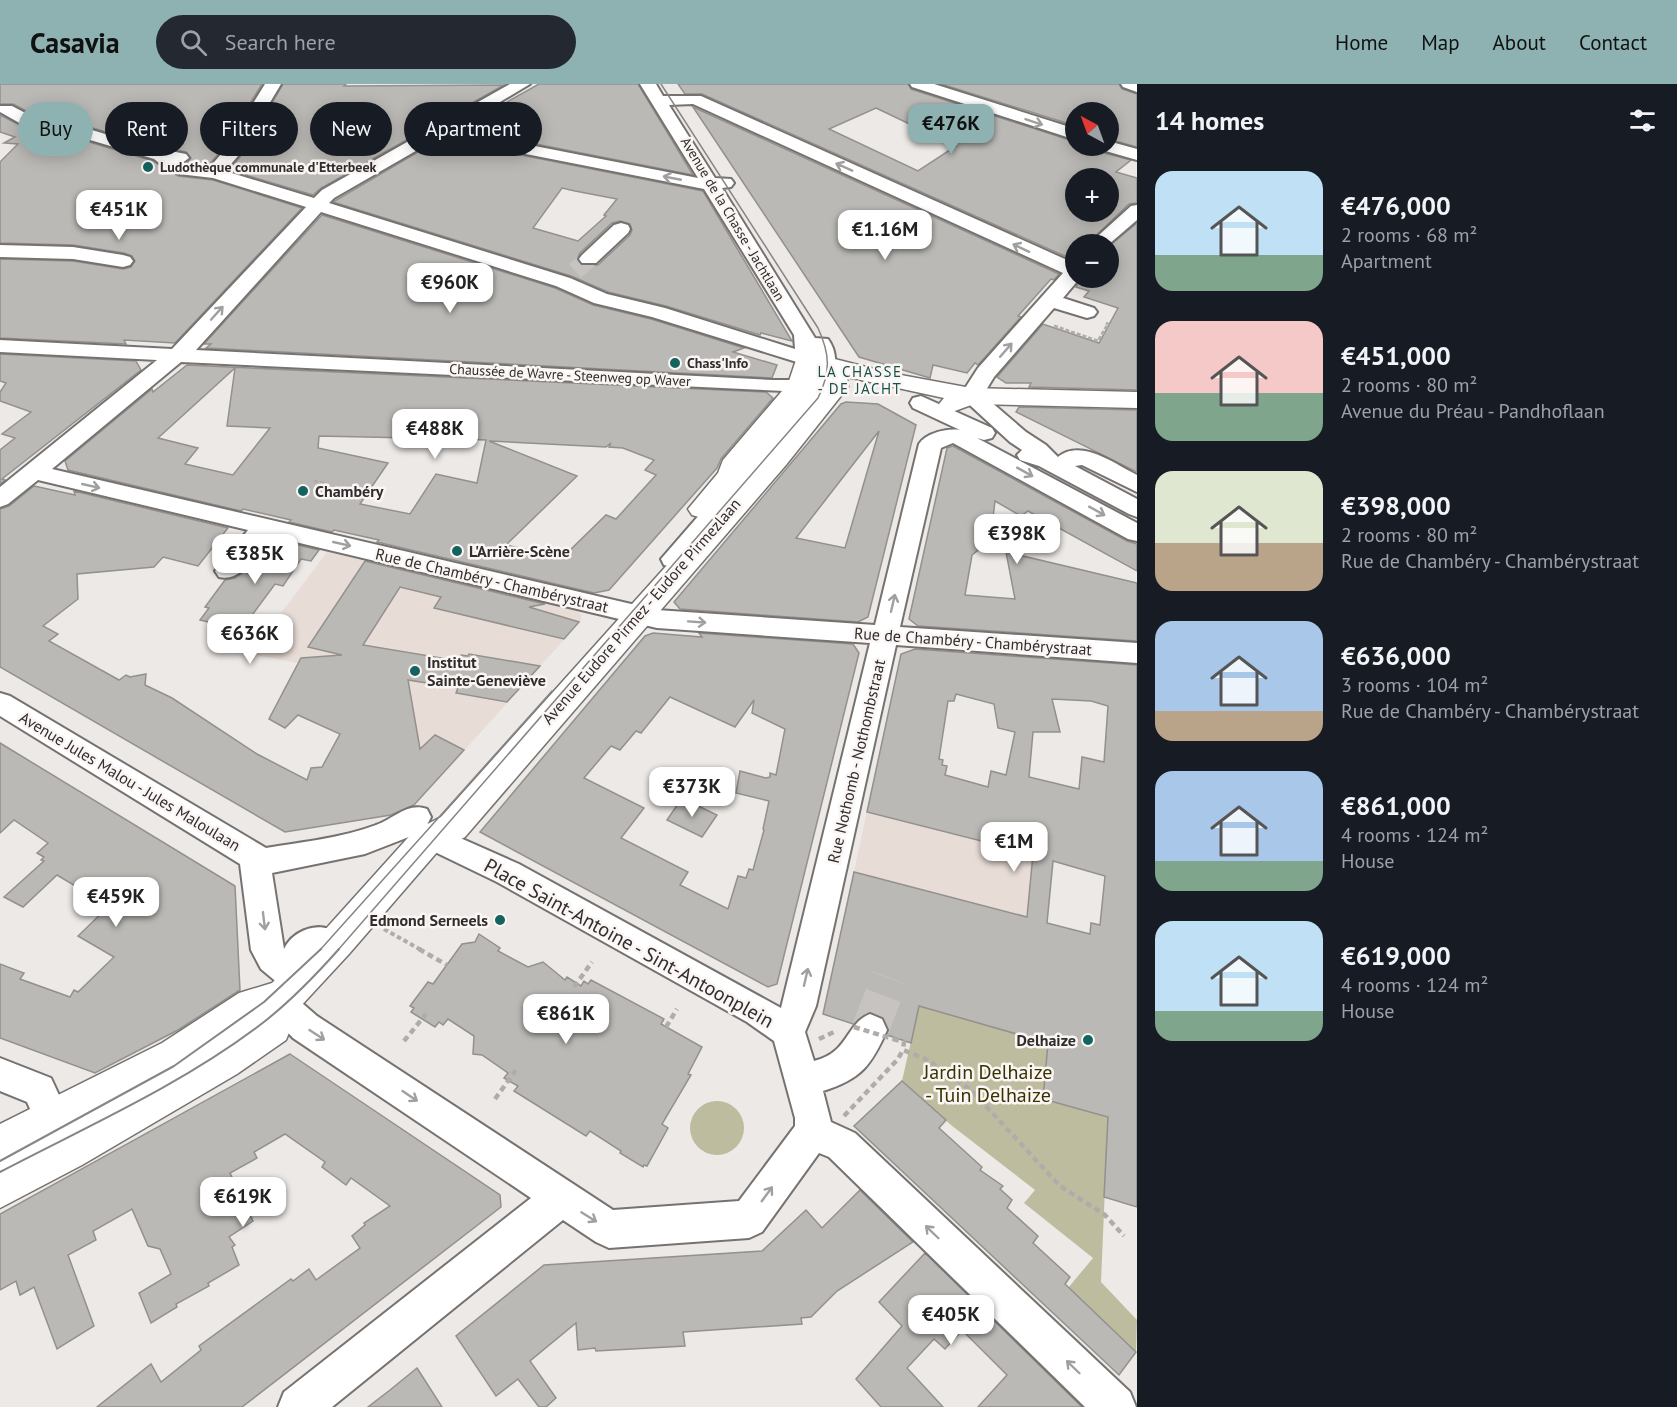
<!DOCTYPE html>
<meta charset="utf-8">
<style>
body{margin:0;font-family:"PT Sans",sans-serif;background:#242831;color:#f1f3f6;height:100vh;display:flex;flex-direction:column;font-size:22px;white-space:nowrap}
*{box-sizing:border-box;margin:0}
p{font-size:20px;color:#9ea1a6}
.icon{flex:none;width:33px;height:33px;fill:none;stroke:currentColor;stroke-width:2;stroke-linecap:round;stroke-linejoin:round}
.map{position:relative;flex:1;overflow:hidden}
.side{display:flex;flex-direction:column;background:#171b24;width:540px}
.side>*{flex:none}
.guide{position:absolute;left:18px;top:18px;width:570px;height:54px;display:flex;gap:12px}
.needle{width:39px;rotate:319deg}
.controls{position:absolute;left:1065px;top:18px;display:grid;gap:12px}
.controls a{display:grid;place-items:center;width:54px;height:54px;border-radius:50%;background:#171b24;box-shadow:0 3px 15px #0003;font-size:30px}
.price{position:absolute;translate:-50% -51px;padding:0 14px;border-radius:12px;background:#fff;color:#222;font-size:20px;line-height:39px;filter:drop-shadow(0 2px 3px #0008)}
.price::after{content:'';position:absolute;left:50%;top:36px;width:18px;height:14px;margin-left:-9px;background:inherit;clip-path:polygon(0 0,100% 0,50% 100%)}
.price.current{background:#8eb2b2;color:#111}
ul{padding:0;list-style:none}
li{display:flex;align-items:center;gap:18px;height:150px;padding:0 18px}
li span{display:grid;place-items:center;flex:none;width:168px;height:120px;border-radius:18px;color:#555}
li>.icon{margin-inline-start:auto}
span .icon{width:72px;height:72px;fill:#fffc;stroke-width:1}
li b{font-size:26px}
h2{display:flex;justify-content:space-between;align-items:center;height:72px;padding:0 18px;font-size:26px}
.chip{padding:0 21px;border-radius:27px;background:#171b24;box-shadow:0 3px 15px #0003;font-size:21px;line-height:54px}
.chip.current{background:#8eb2b2;color:#111}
header{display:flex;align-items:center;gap:36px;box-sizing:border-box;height:84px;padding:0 30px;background:#8eb2b2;color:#111}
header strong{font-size:28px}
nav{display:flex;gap:33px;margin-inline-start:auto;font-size:21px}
.search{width:420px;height:54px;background:#242831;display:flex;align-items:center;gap:15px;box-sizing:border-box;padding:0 21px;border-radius:33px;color:#9ea1a6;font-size:22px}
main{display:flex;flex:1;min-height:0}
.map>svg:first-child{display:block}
.built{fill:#e8dcd6}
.green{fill:#bdbc9f}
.building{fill:#bbb9b5;stroke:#93908d;stroke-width:1.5;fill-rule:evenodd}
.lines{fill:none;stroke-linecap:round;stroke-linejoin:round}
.minor-tunnel-far1{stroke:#c7c3c1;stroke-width:18;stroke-dasharray:18 9;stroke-linecap:butt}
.minor-tunnel{stroke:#c7c3c1;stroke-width:37;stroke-dasharray:37 18;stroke-linecap:butt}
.minor-casing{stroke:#767270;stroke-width:4}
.major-casing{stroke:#767270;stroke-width:3}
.path-far2{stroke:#b0acaa;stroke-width:3;stroke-dasharray:4 2;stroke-linecap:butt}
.path-far1{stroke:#b0acaa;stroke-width:4;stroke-dasharray:4.5 3;stroke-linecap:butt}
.path{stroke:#b0acaa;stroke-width:4.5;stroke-dasharray:6 4;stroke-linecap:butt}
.minor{fill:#fff;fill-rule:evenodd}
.major{fill:#fff;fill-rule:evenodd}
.tram-far1{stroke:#888583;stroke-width:1.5}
.tram{stroke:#888583;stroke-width:2}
.path-bridge{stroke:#b0acaa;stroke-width:4.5;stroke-dasharray:6 4;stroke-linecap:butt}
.oneway{stroke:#a1a0a0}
.poi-dot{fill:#14635e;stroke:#fbf6f4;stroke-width:2}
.labels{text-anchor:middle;stroke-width:5;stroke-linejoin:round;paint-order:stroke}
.far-poi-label{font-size:14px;font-weight:bold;fill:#2f2d2d;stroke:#fbf6f4;text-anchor:start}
.far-street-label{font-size:14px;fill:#2f2d2d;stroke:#fbf6f4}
.far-neighbourhood-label{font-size:15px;letter-spacing:1.5px;fill:#15514d;stroke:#fbf6f4}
.poi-label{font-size:16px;font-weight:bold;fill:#2f2d2d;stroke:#fbf6f4;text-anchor:start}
.street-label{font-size:16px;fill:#2f2d2d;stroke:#fbf6f4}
.near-street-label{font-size:20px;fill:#2f2d2d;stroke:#fbf6f4}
.near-park-label{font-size:20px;fill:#373300;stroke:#fbf6f4}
</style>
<header>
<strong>Casavia</strong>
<div class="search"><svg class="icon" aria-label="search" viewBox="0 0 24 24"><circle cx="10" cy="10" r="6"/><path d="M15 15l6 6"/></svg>Search here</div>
<nav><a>Home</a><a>Map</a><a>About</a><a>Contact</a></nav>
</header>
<main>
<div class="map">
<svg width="1137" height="1323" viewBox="0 0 1137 1323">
<rect width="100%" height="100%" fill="#ede9e6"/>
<g class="built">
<path d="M327 468 576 527 582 531 580 538 436 698 379 668 316 616 281 609 298 579 255 571 270 544Z"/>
<path d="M874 694 1058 743 1047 839 854 788Z"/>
</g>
<g class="green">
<path d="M919 922 1048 959 1043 1015 1108 1033 1101 1198 1137 1236 1136 1268 1068 1204 1093 1174 1024 1119 1035 1106 951 1041 902 997Z"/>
<circle cx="717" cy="1044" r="27"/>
</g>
<g class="building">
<path d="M0 0H262L220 68 208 82 188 78 191 74 186 68 146 60 73 38 36 32 13 20H0Z"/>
<path d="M283 0H346L344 2 504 1 321 104 313 111 229 86 240 73Z"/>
<path d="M539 0H638L693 91 459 45Z"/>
<path d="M678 0H908L911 5 1076 58V62H1098L1101 68 1131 76 1116 88 1137 94V119L1129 120 1087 160H1076V177L702 10H685ZM876 24 956 62 918 87 829 45ZM1076 94H1108V128H1076Z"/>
<path d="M941 0H1119L1122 5 1137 10V63L1108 55V28H1076V42Z"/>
<path d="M693 23 1059 190 1054 196 1051 195 1018 232 1021 233 978 281 975 279 967 289 933 281 930 294 859 273Z"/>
<path d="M0 31 23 43 69 52 153 77 178 92 213 96 302 124 175 259 124 256 126 260 0 254V175L73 177 123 185 131 183 135 177 132 172 124 169 73 161 0 159V78L18 60 4 59 15 53 0 48Z"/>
<path d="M440 55 703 107 792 257 761 249 760 251 666 222 608 208 571 192 333 118ZM562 104 575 107 617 115 604 131 606 132 578 157 533 144ZM620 137 630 140 632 146 630 151 598 181 580 180 577 175 580 169 612 139Z"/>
<path d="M322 131 555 204 593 221 651 235 744 264 733 268 777 281 772 294 206 264 211 260H204Z"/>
<path d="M1137 139V306L1029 303 1031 299H1006L997 293 1043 240 1099 259 1118 224 1084 213 1089 207 1076 203 1082 194H1108V163Z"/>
<path d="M0 270 136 277 141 286 2 395 5 396 0 400V366L15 354 2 350 31 328 0 317V308L6 299 0 297Z"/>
<path d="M187 281 766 308 773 314 721 375 717 384 609 506 594 509 377 458 379 456 334 446 332 448 289 438 291 436 243 425 241 427 68 386 65 377 152 305 153 308ZM235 284 227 342 270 344 233 391 185 380 198 364 158 354ZM319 352 459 355 486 356 477 399 436 390 410 430 360 420 388 379 318 364ZM489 357 606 363 611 359 609 363 623 364 654 376 645 386 656 391 616 435 606 431 567 469 560 466 557 472 506 461 577 392Z"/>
<path d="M846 318 878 320 916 341 868 533 858 538 680 525 674 518 841 320ZM879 347 845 464 796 454 823 419Z"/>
<path d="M1019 323 1137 326V388L1016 328Z"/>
<path d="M953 362 1127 457 1137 460V487L1028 427 1021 432 995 417 990 457 972 471 965 511 1015 515 1006 468 1137 499V557L918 542 909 535 947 364Z"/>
<path d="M34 402 75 411 74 407 228 444 198 482 163 473 154 483 77 490 78 515 43 542 58 550 49 557 119 596 126 591 130 593 146 590 145 601 172 614 257 670 307 696 311 684 322 683 340 650 298 631 285 644 269 635 301 574 342 571 308 563 365 477 545 520 529 523 579 538 564 555 434 524 441 513 400 503 363 561 459 577 461 571 468 572 469 570 540 582 507 618 456 609 458 604 408 596 420 665 435 651 464 666 414 721 391 731 285 748 0 583V425L9 422Z"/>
<path d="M276 456 319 466 311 477 301 475 283 502 275 500 241 546 200 536 209 524 205 523 225 496 235 494 244 488 251 490Z"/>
<path d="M653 549 702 553 699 549 853 560 859 569 777 900 768 903 480 748 645 552ZM670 613 735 643 754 616 752 629 785 645 776 691 770 689V693L766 694 740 687 736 709 769 717 763 745 764 746 753 786 749 785 746 794 738 792 728 825 680 801 688 788 621 754 644 724 584 694 611 662 620 666 636 647 641 649Z"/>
<path d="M915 565 1137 581V1123L1104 1113 1108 1033 1043 1015 1048 959 919 922 911 959 887 951 889 945 884 934 871 928 861 933 853 940 823 930 854 788 1027 833 1033 770 867 728 901 570ZM956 610 994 620 998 644 1015 648 1006 691 991 687 988 703 945 691 947 682 942 681 943 676 939 675 948 617H954ZM1052 615 1091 617 1108 622 1104 678 1082 673 1079 705 1029 693 1033 648H1060ZM1053 777 1105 792 1100 841 1091 839 1090 850 1047 839Z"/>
<path d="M0 659 235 802 240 906 178 946 95 989 0 954V880L24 889 20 895 70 913 74 906 78 908 114 873 78 852 109 822 57 791 23 823 4 813 44 777 41 776 44 773 37 769 48 759 14 736 0 749Z"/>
<path d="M682 714 717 731 702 753 667 736Z"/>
<path d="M479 850 500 864 498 867 528 883 543 878 565 896 567 893 581 902 584 897 588 900 591 896 664 935 661 940 702 963 688 990 691 991 662 1040 668 1044 647 1082 644 1081 643 1083 620 1069 621 1067 590 1047 586 1052 514 1007 518 1002 504 994 508 989 482 971 473 970 474 952 448 935 443 941 439 938 435 943 411 928 414 924 410 922 428 898 433 900 462 860 475 858Z"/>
<path d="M290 970 500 1111 501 1123 242 1323H97L151 1280 161 1298 201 1266 199 1262 291 1195 293 1197 309 1185 316 1196 360 1164 352 1152 365 1141 364 1139 390 1122 351 1094 346 1101 322 1083 325 1078 285 1050 254 1068 257 1074 230 1089 253 1137 229 1153 235 1161 232 1163 239 1181 208 1199 209 1202 176 1220 177 1223 151 1239 139 1209 171 1190 160 1165 148 1162 132 1125 93 1147 96 1156 68 1171 94 1242 57 1265 34 1203 20 1211 16 1197 0 1206V1130Z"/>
<path d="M902 997 946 1036 939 1044 982 1083 980 1086 1003 1102 1000 1105 1012 1116 1007 1124 1038 1152 1033 1159 1070 1193 1065 1200 1136 1268 1119 1291 854 1042Z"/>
<path d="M860 1106 913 1158 837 1207 811 1233 801 1234 802 1240 683 1248 685 1262 596 1267 595 1264 578 1266 576 1239 530 1277 556 1314 546 1323H539L518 1295 496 1312 456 1252 544 1181 762 1167 806 1126 822 1144Z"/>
<path d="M925 1169 1082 1323H978L1007 1291 962 1246 945 1265 934 1255 907 1284 943 1323H881L856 1295 902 1242 879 1218Z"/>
<path d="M417 1284 442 1323H368L390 1306Z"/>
</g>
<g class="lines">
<path class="minor-tunnel-far1" d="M575 187 589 175"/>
<path class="minor-tunnel" d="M870 946 890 894"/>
<defs>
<g id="minor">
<path d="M265 0H281L238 72 225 87 314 114 322 106 510 0H530L453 46 698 94 640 0H656L663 12H701L1076 180V194H1080L1063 214 1094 224 1097 228 1094 232 1087 234 1054 224 994 293 983 311 1026 348 1046 361 1058 373C1081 354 1115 380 1137 391V408L1082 381 1075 382 1137 415V433L1129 430 1039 382 1020 376 1017 371 1022 366 1010 358 960 312 978 284 1063 189 693 20 669 21 715 94 731 95 734 99 731 103 722 104 815 254 828 255C837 267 837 284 832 297L836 302 833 307 828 308 682 481 673 483 664 481 661 475 806 308 181 278 52 385 657 526 875 541 919 360C926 349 947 344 960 346L913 324 910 319 913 314 921 312 992 344 995 349 992 354 984 356 977 354 1137 439V457L1128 455 953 359 941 364 900 543 1137 559V579L896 561 816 922 805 948 814 977C850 968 845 940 870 930L882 935 887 946C871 982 861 995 823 1007L831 1038 855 1049 1130 1308 1136 1323H1085L829 1073 819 1069 762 1148 749 1154 609 1164 596 1158 563 1136 332 1323H278L284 1308 531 1114 293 954 275 935 261 932 256 921 261 910 279 900 261 885 251 866 240 780 0 632V609L10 612 266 764C302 758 341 754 376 741 394 735 407 718 427 725L431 733 427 741 420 747 440 745 519 780 781 924 870 559 657 544 270 452C257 468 242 499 219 493L215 487 248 446 38 396 8 420 0 423V403L157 276 0 268V256L172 265 306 123 213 94 179 90 166 84 154 75 70 50 23 41 0 28V22H12L35 34 72 40 145 62 186 70 189 74 182 79 209 84 222 69ZM440 53 704 105 794 251 795 265 665 224 607 210 570 194 329 119 334 114ZM321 128 556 202 594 219 652 233 800 279 807 281 815 279V284L811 296H773L196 266ZM414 751 411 757 415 766 437 769 497 798 747 938 774 957 795 1034V1042L739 1117 613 1126 317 932 302 919 300 911 311 907 316 897 311 887 303 881 329 865 334 855 329 845C313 839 292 848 284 865L272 789 365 770Z"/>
<path d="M910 0H934L1076 45V56L912 3Z"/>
<path d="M1121 0H1137V8L1123 3Z"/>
<path d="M1108 57 1137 65V76L1102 66 1100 62H1108Z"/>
<path d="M1137 121V136L1108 161 1089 160 1131 122Z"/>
<path d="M621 139 628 141 630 145 628 149 596 179H582L579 175 582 171 614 141Z"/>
<path d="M0 161 73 163 123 171 130 173 133 177 130 181 123 183 73 175 0 173Z"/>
<path d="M0 974 51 994 78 1052 73 1064 60 1069 47 1064 27 1018 0 1007Z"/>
</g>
<path id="major" d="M807 268 890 289 971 304 1137 308V324L974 320 952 328 943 325 939 320 944 314 847 293 848 303 786 381 465 753 438 767 349 870 299 924 286 956 237 990 82 1081 0 1124V1040L162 959 239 909 272 899 323 848 414 747 441 733 712 431 702 434 692 431 688 425 718 389 723 376 788 300 798 270ZM819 285 822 286V302L768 369 712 431 741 397 745 383 809 307Z"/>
</defs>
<use href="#minor" class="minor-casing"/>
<use href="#major" class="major-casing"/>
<g class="path-far2">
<path d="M1054 242 1098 257 1108 240 1106 239"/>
<path d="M314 397 324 399 317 408"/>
</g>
<path class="path-far1" d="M384 845 421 866"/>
<g class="path">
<path d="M419 865 447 881"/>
<path d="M574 903 592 878"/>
<path d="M666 943 677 925"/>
<path d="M819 955 834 948"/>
<path d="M893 955 904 958 903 966"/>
<path d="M404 957 426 930"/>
<path d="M495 1015 516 986"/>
<path d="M844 1032 898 975 903 966 928 976 971 1006 1060 1102 1105 1131 1124 1152"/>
</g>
<use href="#minor" class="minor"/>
<use href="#major" class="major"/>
<g class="tram-far1">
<path d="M320 866 552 607"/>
<path d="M338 866 818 314C831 288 830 270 818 244L661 0"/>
</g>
<g class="tram">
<path d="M0 1077 174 982 264 918 321 865"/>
<path d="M0 1088C88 1042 181 1001 260 941 289 919 315 892 339 865"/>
</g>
<path class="path-bridge" d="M854 943 893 955"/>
</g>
<defs><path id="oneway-shaft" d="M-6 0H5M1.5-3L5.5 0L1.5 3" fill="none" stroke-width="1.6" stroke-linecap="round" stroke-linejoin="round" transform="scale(1.5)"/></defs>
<g class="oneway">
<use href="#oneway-shaft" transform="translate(1034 38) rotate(18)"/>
<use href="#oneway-shaft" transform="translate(844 83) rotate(-156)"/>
<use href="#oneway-shaft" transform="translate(672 94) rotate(-169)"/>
<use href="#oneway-shaft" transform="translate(1021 164) rotate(-155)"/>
<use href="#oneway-shaft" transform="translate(217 229) rotate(-48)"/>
<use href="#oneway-shaft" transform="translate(1006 266) rotate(-49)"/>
<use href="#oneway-shaft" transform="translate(1025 388) rotate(29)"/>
<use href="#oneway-shaft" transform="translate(91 402) rotate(13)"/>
<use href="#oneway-shaft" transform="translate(1097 427) rotate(29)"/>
<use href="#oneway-shaft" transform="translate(342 460) rotate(13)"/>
<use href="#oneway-shaft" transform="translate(893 519) rotate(-77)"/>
<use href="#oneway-shaft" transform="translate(697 538) rotate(4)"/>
<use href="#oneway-shaft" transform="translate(264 837) rotate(83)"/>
<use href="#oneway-shaft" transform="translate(806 893) rotate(-77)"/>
<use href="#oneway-shaft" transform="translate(317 951) rotate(33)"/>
<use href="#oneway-shaft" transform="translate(410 1012) rotate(34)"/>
<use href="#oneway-shaft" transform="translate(767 1110) rotate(-54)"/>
<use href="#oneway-shaft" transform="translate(589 1133) rotate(32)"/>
<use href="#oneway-shaft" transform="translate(932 1148) rotate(-136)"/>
<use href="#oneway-shaft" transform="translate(1073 1283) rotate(-136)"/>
</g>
<g class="poi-dot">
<circle cx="148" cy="83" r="6"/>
<circle cx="675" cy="279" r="6"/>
<circle cx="303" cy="407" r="6"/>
<circle cx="457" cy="467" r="6"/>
<circle cx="415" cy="587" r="6"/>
<circle cx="500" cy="836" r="6"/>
<circle cx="1088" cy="956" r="6"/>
</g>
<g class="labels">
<g class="far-poi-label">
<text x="160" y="88">Ludothèque communale d'Etterbeek</text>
<text x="687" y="284">Chass'Info</text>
</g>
<g class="far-street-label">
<text transform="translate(733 135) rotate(59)" y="5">Avenue de la Chasse - Jachtlaan</text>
<text transform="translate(570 291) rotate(3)" y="5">Chaussée de Wavre - Steenweg op Waver</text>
</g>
<g class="far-neighbourhood-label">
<text x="860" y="293">LA CHASSE<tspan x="860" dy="17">- DE JACHT</tspan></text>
</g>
<g class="poi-label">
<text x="315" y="413">Chambéry</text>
<text x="469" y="473">L'Arrière-Scène</text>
<text x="427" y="584">Institut<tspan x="427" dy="18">Sainte-Geneviève</tspan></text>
<text x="488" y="842" text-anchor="end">Edmond Serneels</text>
<text x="1076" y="962" text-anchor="end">Delhaize</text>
</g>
<g class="street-label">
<text transform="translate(492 496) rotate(13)" y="6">Rue de Chambéry - Chambérystraat</text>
<text transform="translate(641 527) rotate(-49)" y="6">Avenue Eudore Pirmez - Eudore Pirmezlaan</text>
<text transform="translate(973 557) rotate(4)" y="6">Rue de Chambéry - Chambérystraat</text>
<text transform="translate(856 677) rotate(-77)" y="6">Rue Nothomb - Nothombstraat</text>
<text transform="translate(130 697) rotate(31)" y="6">Avenue Jules Malou - Jules Maloulaan</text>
</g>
<g class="near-street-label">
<text transform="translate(629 859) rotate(29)" y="7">Place Saint-Antoine - Sint-Antoonplein</text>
</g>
<g class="near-park-label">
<text x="988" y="995">Jardin Delhaize<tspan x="988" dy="23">- Tuin Delhaize</tspan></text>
</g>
</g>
</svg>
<div class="controls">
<a><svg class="needle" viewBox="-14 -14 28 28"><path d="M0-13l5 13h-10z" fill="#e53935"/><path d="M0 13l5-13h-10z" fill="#9ea1a6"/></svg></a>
<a>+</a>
<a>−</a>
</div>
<b class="price current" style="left:951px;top:71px">€476K</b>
<b class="price" style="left:119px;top:157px">€451K</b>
<b class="price" style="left:885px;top:177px">€1.16M</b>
<b class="price" style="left:450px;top:230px">€960K</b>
<b class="price" style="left:435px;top:376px">€488K</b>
<b class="price" style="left:1017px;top:481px">€398K</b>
<b class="price" style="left:255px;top:501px">€385K</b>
<b class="price" style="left:250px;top:581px">€636K</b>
<b class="price" style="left:692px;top:734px">€373K</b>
<b class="price" style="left:1014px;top:789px">€1M</b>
<b class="price" style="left:116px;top:844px">€459K</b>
<b class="price" style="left:566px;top:961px">€861K</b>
<b class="price" style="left:243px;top:1144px">€619K</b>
<b class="price" style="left:951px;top:1262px">€405K</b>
<div class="guide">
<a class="chip current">Buy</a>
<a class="chip">Rent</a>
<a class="chip">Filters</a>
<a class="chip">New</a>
<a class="chip">Apartment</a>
</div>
</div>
<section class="side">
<h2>14 homes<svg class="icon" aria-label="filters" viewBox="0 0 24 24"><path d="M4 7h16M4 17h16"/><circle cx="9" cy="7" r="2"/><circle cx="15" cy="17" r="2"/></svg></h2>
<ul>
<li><span style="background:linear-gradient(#bfe0f5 70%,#7fa58c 0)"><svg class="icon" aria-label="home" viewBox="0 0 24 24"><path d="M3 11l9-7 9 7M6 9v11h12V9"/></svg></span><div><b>€476,000</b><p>2 rooms · 68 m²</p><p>Apartment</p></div></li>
<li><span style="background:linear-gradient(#f6c9c9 60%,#7fa58c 0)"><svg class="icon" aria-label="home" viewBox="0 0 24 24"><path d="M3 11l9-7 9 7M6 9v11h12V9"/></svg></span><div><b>€451,000</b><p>2 rooms · 80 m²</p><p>Avenue du Préau - Pandhoflaan</p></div></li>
<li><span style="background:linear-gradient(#dfe7d0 60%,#b9a48a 0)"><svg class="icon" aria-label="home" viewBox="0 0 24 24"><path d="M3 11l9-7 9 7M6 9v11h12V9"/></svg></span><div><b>€398,000</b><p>2 rooms · 80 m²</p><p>Rue de Chambéry - Chambérystraat</p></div></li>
<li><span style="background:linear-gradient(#a9c7e8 75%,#b9a48a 0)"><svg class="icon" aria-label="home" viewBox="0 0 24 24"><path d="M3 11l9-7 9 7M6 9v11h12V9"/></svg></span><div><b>€636,000</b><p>3 rooms · 104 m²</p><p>Rue de Chambéry - Chambérystraat</p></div></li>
<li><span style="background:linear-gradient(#a9c7e8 75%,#7fa58c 0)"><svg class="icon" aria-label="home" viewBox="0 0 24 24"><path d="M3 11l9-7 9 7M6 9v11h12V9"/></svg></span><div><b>€861,000</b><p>4 rooms · 124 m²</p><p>House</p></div></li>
<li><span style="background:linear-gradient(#bfe0f5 75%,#7fa58c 0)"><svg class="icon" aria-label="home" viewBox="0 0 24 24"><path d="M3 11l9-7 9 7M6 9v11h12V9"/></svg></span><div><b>€619,000</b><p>4 rooms · 124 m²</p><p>House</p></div></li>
</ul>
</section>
</main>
